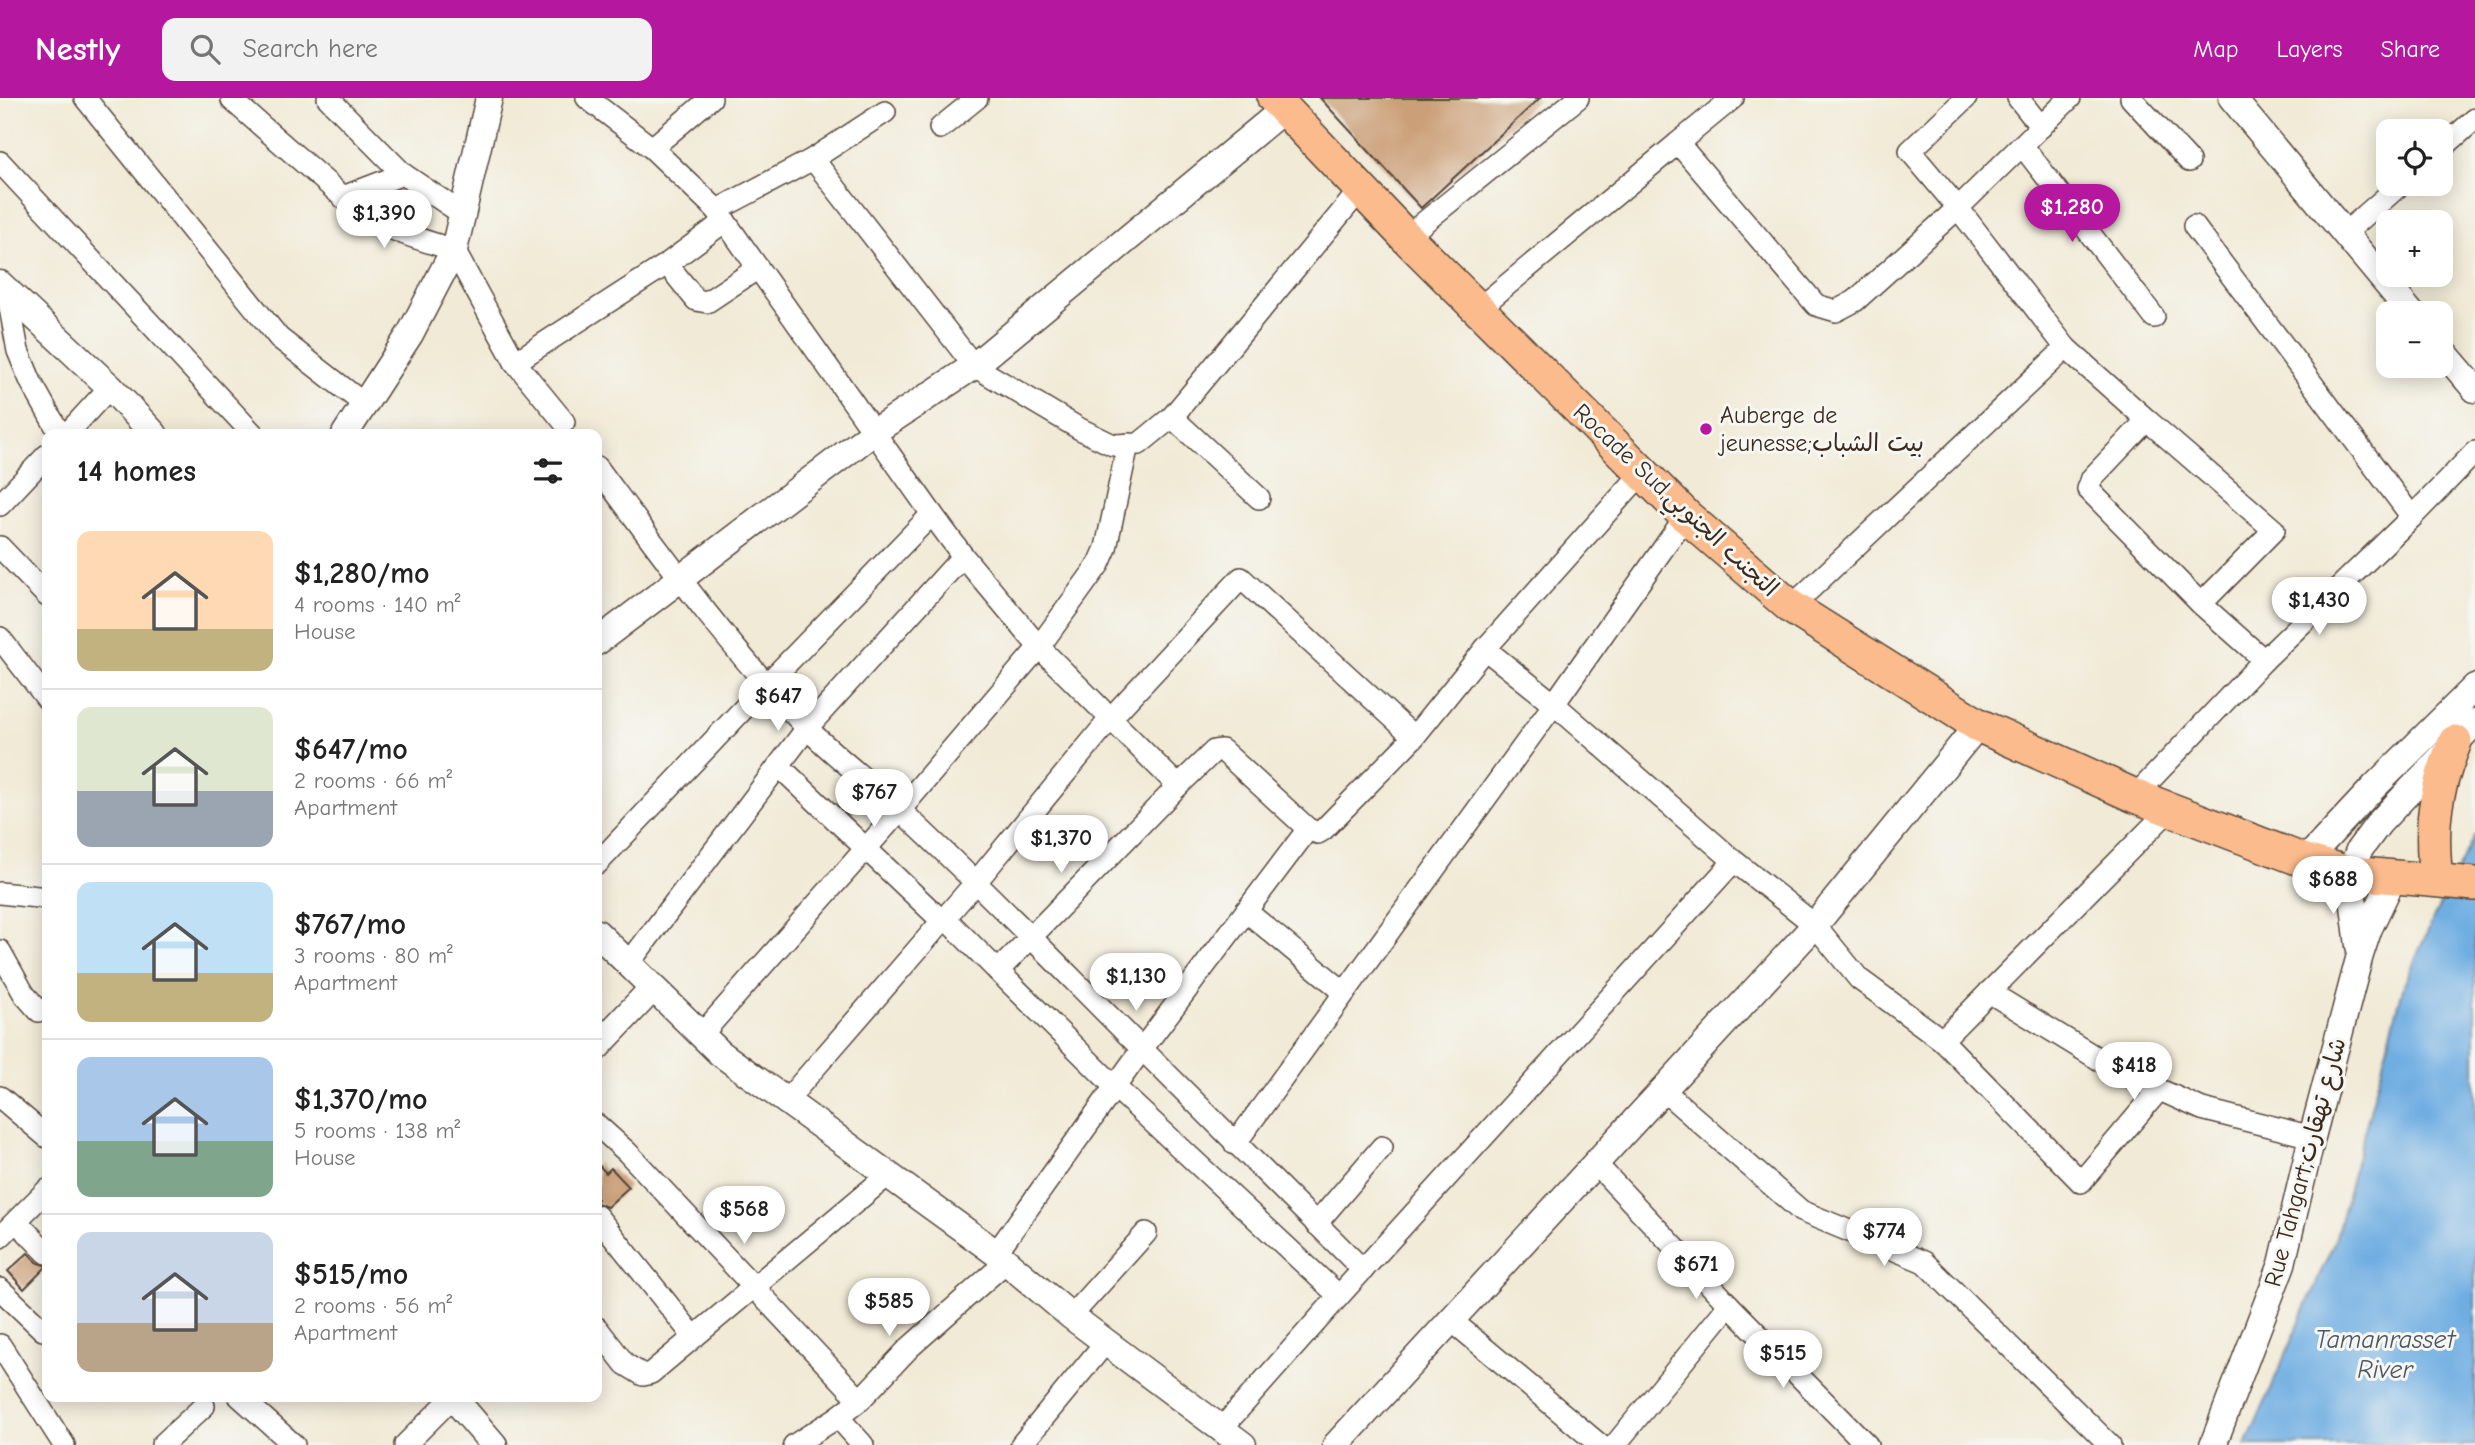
<!DOCTYPE html>
<meta charset="utf-8">
<style>
body{margin:0;font-family:"Comic Neue","Playpen Sans Arabic",sans-serif;background:#f2f2f2;color:#222;height:100vh;display:flex;flex-direction:column;font-size:26px;white-space:nowrap}
*{box-sizing:border-box;margin:0}
p{font-size:23px;color:#767676}
.icon{flex:none;width:38px;height:38px;fill:none;stroke:currentColor;stroke-width:2;stroke-linecap:round;stroke-linejoin:round}
.map{position:relative;flex:1;overflow:hidden}
.sheet{position:absolute;left:42px;top:331px;width:560px;height:973px;display:flex;flex-direction:column;background:#fff;border-radius:14px;box-shadow:0 4px 18px #0003}
.sheet>*{flex:none}
.tools{position:absolute;left:2376px;top:21px;display:grid;gap:14px}
.tools a{display:grid;place-items:center;width:77px;height:77px;border-radius:14px;background:#fff;box-shadow:0 4px 18px #0003;font-size:35px}
.price{position:absolute;translate:-50% -60px;padding:0 16px;border-radius:24px;background:#fff;color:#222;font-size:23px;line-height:46px;filter:drop-shadow(0 2px 4px #0008)}
.price::after{content:'';position:absolute;left:50%;top:42px;width:21px;height:16px;margin-left:-10px;background:inherit;clip-path:polygon(0 0,100% 0,50% 100%)}
.price.current{background:#b5179e;color:#fff}
ul{padding:0;list-style:none}
li{display:flex;align-items:center;gap:21px;height:175px;padding:0 35px}
li+li{border-top:2px solid #e0e0e0}
li span{display:grid;place-items:center;flex:none;width:196px;height:140px;border-radius:14px;color:#555}
li>.icon{margin-inline-start:auto}
span .icon{width:84px;height:84px;fill:#fffc;stroke-width:1}
li b{font-size:30px}
h2{display:flex;justify-content:space-between;align-items:center;height:84px;padding:0 35px;font-size:30px}
header{display:flex;align-items:center;gap:42px;box-sizing:border-box;height:98px;padding:0 35px;background:#b5179e;color:#fff}
header strong{font-size:33px}
nav{display:flex;gap:38px;margin-inline-start:auto;font-size:24px}
.search{width:490px;height:63px;background:#f2f2f2;display:flex;align-items:center;gap:18px;box-sizing:border-box;padding:0 24px;border-radius:14px;color:#767676;font-size:26px}
.map>svg:first-child{display:block}
.water{fill:#70aee2;stroke:#566c80;stroke-width:2}
.building{fill:#cb9f77}
.lines{fill:none;stroke-linecap:round;stroke-linejoin:round}
.minor-casing{stroke:#56473a;stroke-width:24}
.tertiary-casing{stroke:#56473a;stroke-width:29}
.primary-casing{stroke:#56473a;stroke-width:36}
.minor{stroke:#fff;stroke-width:21}
.tertiary{stroke:#fff;stroke-width:26}
.primary{stroke:#fbbb8c;stroke-width:33}
.poi-dot{fill:#b5179e;stroke:#f6f6f2;stroke-width:2.5}
.labels{text-anchor:middle;stroke-width:6;stroke-linejoin:round;paint-order:stroke}
.poi-label{font-size:24px;fill:#3b2a1e;stroke:#f6f6f2;text-anchor:start}
.street-label{font-size:24px;fill:#3b2a1e;stroke:#f6f6f2}
.water-label{font-size:26px;font-style:italic;fill:#4e5863;stroke:#f6f6f2}
</style>
<header>
<strong>Nestly</strong>
<div class="search"><svg class="icon" aria-label="search" viewBox="0 0 24 24"><circle cx="10" cy="10" r="6"/><path d="M15 15l6 6"/></svg>Search here</div>
<nav><a>Map</a><a>Layers</a><a>Share</a></nav>
</header>
<div class="map">
<svg width="2475" height="1347" viewBox="0 0 2475 1347">
<rect width="100%" height="100%" fill="#f6f6f2"/>
<filter id="ink" filterUnits="userSpaceOnUse"><feTurbulence type="fractalNoise" baseFrequency=".0143" numOctaves="2"/><feDisplacementMap in="SourceGraphic" scale="14" xChannelSelector="R" yChannelSelector="G"/><feConvolveMatrix kernelMatrix="1 2 1 2 8 2 1 2 1" color-interpolation-filters="sRGB"/></filter>
<filter id="wash" filterUnits="userSpaceOnUse"><feTurbulence type="fractalNoise" baseFrequency=".00686" numOctaves="4" result="noise"/><feDisplacementMap in="SourceGraphic" scale="28" xChannelSelector="R" yChannelSelector="G"/><feGaussianBlur stdDeviation="1.57" result="paint"/><feColorMatrix in="noise" values="0 0 0 0 0 0 0 0 0 0 0 0 0 0 0 0 0 1.4 0 .05"/><feComposite in="paint" operator="in"/></filter>
<g filter="url(#wash)">
<rect width="100%" height="100%" fill="#f1ead6"/>
<path class="water" d="M2475 736V1347H2246L2335 1142 2404 887 2434 819Z"/>
<g id="blocks">
<g class="building">
<path d="M1320 0H1540L1421 110Z"/>
<path d="M597 1065 606 1075 611 1070 629 1089 607 1109 597 1105Z"/>
<path d="M28 1155 38 1165 47 1168 24 1191 8 1173Z"/>
</g>
</g>
</g>
<g filter="url(#ink)">
<use href="#blocks" fill-opacity="0" stroke="#56473a" stroke-width="2"/>
<g class="lines">
<defs>
<g id="minor">
<path d="M85 0 279 240 364 306"/>
<path d="M328 0 403 76"/>
<path d="M587 0 652 50 717 112 813 61 974 268 1080 331 1113 347 1139 346 1172 319 1360 92"/>
<path d="M1733 0 1678 45 1816 207 1836 213 1855 203 1958 110 2070 0"/>
<path d="M1966 0 1910 53 1958 110 2066 250 2147 322"/>
<path d="M2018 0 2041 29"/>
<path d="M2131 0 2189 63"/>
<path d="M232 2 343 99 403 76 464 117"/>
<path d="M940 30 977 0"/>
<path d="M2022 47 2154 219"/>
<path d="M652 50 711 0"/>
<path d="M2441 51 2475 21"/>
<path d="M813 61 885 14"/>
<path d="M0 64 253 336"/>
<path d="M343 99C381 132 407 137 454 152L515 264 564 324"/>
<path d="M2194 128 2412 419"/>
<path d="M2344 136 2401 86"/>
<path d="M1406 139 1578 0"/>
<path d="M667 166 696 202 707 204 758 170"/>
<path d="M7 193 18 253 31 284 60 336"/>
<path d="M1478 211 1678 45"/>
<path d="M515 264 667 166 725 123"/>
<path d="M1172 319 1259 400"/>
<path d="M67 336 110 289"/>
<path d="M597 369C663 458 728 549 806 629 835 659 870 684 901 713 984 790 1062 871 1142 951L996 1155"/>
<path d="M0 407 47 357"/>
<path d="M1686 418 1554 606 1734 763"/>
<path d="M0 449 47 498"/>
<path d="M963 458 1039 549 1178 688 1214 653 1222 652 1308 731"/>
<path d="M2201 506 2274 432 2147 322 2092 380 2088 391 2201 506 2264 562"/>
<path d="M1791 509 2066 250"/>
<path d="M0 540 47 601"/>
<path d="M779 668 942 823"/>
<path d="M2135 698 2264 562 2412 419 2475 354"/>
<path d="M597 766 767 586 932 416 717 112"/>
<path d="M0 795 47 800"/>
<path d="M1246 813 1344 894"/>
<path d="M945 820 998 873 1178 688"/>
<path d="M0 853 24 896 39 913"/>
<path d="M629 865 807 630 963 458 932 416"/>
<path d="M998 873 1115 989 1339 1198"/>
<path d="M1989 894 2118 973 2202 1011 2312 1039"/>
<path d="M701 937 900 712 1039 549 1099 466 1106 450 1128 346"/>
<path d="M1942 942 2081 1084 2159 992"/>
<path d="M1663 992 1801 1113 1924 1164 2110 1347"/>
<path d="M0 999 47 1039"/>
<path d="M786 1003 976 784 1110 621 1241 480 1414 639"/>
<path d="M597 1027 627 1054 860 1302"/>
<path d="M1235 1046 1554 606 1485 551 1642 375"/>
<path d="M1595 1065 1729 1207 1615 1347"/>
<path d="M597 1118 694 1239"/>
<path d="M17 1124 47 1155"/>
<path d="M1316 1126 1382 1049"/>
<path d="M0 1139 47 1092"/>
<path d="M1363 1172 1142 951 1308 731 1318 735 1323 732 1414 639 1485 551"/>
<path d="M0 1191 43 1232 47 1227"/>
<path d="M1729 1207 1867 1347"/>
<path d="M1071 1218 1146 1135"/>
<path d="M1451 1222 1600 1347"/>
<path d="M597 1230 625 1266 643 1277 651 1275 888 1077"/>
<path d="M0 1247 64 1347"/>
<path d="M239 1298 294 1347"/>
<path d="M838 1319 863 1347"/>
<path d="M1222 1330 1339 1198 1734 763 1815 827 1859 881 1942 942 2171 710"/>
<path d="M162 1347 204 1308"/>
<path d="M405 1347 453 1299"/>
<path d="M794 1347 838 1319 860 1302 909 1250 1007 1163"/>
<path d="M1021 1347 1105 1245"/>
</g>
<g id="tertiary">
<path d="M2232 0 2411 215"/>
<path d="M0 186 110 289 154 336"/>
<path d="M2441 251 2475 291"/>
<path d="M345 336 410 236 454 152 489 0"/>
<path d="M597 544 875 333 974 268 1284 11"/>
<path d="M2305 763 2375 688 2475 589"/>
<path d="M597 835 720 955 996 1155 1071 1218 1243 1347"/>
<path d="M2359 848 2350 775 2359 752 2379 725 2475 624"/>
<path d="M597 949 652 891"/>
<path d="M452 1298 494 1347"/>
<path d="M1336 1347 1815 827 1978 627"/>
<path d="M2213 1347 2282 1166 2312 1039 2360 857 2369 830 2393 780"/>
</g>
<g id="primary">
<path d="M1274 0 1406 139 1686 418 1791 509 1978 627 2135 698 2305 763 2350 775 2475 786"/>
<path d="M2436 782C2430 727 2434 695 2455 644"/>
</g>
</defs>
<use href="#minor" class="minor-casing"/>
<use href="#tertiary" class="tertiary-casing"/>
<use href="#primary" class="primary-casing"/>
<use href="#minor" class="minor"/>
<use href="#tertiary" class="tertiary"/>
<use href="#primary" class="primary"/>
</g>
</g>
<circle class="poi-dot" cx="1706" cy="331" r="7"/>
<g class="labels">
<g class="poi-label">
<text x="1720" y="325">Auberge de<tspan x="1720" dy="28">jeunesse;بيت الشباب</tspan></text>
</g>
<g class="street-label">
<text transform="translate(1676 402) rotate(43)" y="8">Rocade Sud,التجنب الجنوبي</text>
<text transform="translate(2305 1064) rotate(-75)" y="8">Rue Tahgart;شارع تهقارت</text>
</g>
<g class="water-label">
<text x="2385" y="1250">Tamanrasset<tspan x="2385" dy="30">River</tspan></text>
</g>
</g>
</svg>
<div class="tools">
<a><svg class="icon" aria-label="locate" viewBox="0 0 24 24"><circle cx="12" cy="12" r="6"/><path d="M12 2v4M12 18v4M2 12h4M18 12h4"/></svg></a>
<a>+</a>
<a>−</a>
</div>
<b class="price current" style="left:2072px;top:146px">$1,280</b>
<b class="price" style="left:384px;top:152px">$1,390</b>
<b class="price" style="left:2319px;top:539px">$1,430</b>
<b class="price" style="left:778px;top:635px">$647</b>
<b class="price" style="left:874px;top:731px">$767</b>
<b class="price" style="left:1061px;top:777px">$1,370</b>
<b class="price" style="left:2333px;top:818px">$688</b>
<b class="price" style="left:1136px;top:915px">$1,130</b>
<b class="price" style="left:2134px;top:1004px">$418</b>
<b class="price" style="left:744px;top:1148px">$568</b>
<b class="price" style="left:1884px;top:1170px">$774</b>
<b class="price" style="left:1696px;top:1203px">$671</b>
<b class="price" style="left:889px;top:1240px">$585</b>
<b class="price" style="left:1783px;top:1292px">$515</b>
<section class="sheet">
<h2>14 homes<svg class="icon" aria-label="filters" viewBox="0 0 24 24"><path d="M4 7h16M4 17h16"/><circle cx="9" cy="7" r="2"/><circle cx="15" cy="17" r="2"/></svg></h2>
<ul>
<li><span style="background:linear-gradient(#ffd9b3 70%,#c2b280 0)"><svg class="icon" aria-label="home" viewBox="0 0 24 24"><path d="M3 11l9-7 9 7M6 9v11h12V9"/></svg></span><div><b>$1,280/mo</b><p>4 rooms · 140 m²</p><p>House</p></div></li>
<li><span style="background:linear-gradient(#dfe7d0 60%,#9aa5b1 0)"><svg class="icon" aria-label="home" viewBox="0 0 24 24"><path d="M3 11l9-7 9 7M6 9v11h12V9"/></svg></span><div><b>$647/mo</b><p>2 rooms · 66 m²</p><p>Apartment</p></div></li>
<li><span style="background:linear-gradient(#bfe0f5 65%,#c2b280 0)"><svg class="icon" aria-label="home" viewBox="0 0 24 24"><path d="M3 11l9-7 9 7M6 9v11h12V9"/></svg></span><div><b>$767/mo</b><p>3 rooms · 80 m²</p><p>Apartment</p></div></li>
<li><span style="background:linear-gradient(#a9c7e8 60%,#7fa58c 0)"><svg class="icon" aria-label="home" viewBox="0 0 24 24"><path d="M3 11l9-7 9 7M6 9v11h12V9"/></svg></span><div><b>$1,370/mo</b><p>5 rooms · 138 m²</p><p>House</p></div></li>
<li><span style="background:linear-gradient(#c9d6e8 65%,#b9a48a 0)"><svg class="icon" aria-label="home" viewBox="0 0 24 24"><path d="M3 11l9-7 9 7M6 9v11h12V9"/></svg></span><div><b>$515/mo</b><p>2 rooms · 56 m²</p><p>Apartment</p></div></li>
</ul>
</section>
</div>
